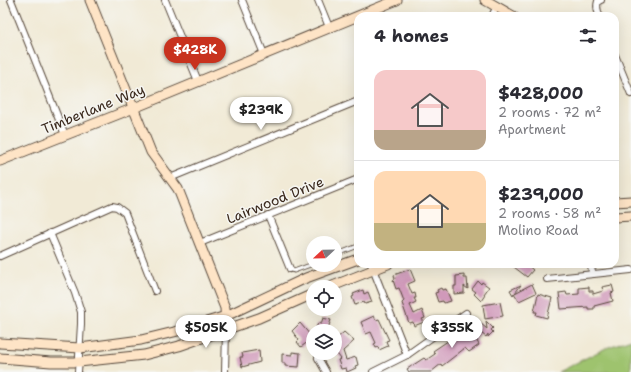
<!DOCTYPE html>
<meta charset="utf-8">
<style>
body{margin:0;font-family:"Shantell Sans",sans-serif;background:#f2f2f3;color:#2b2b33;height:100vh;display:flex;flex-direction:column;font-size:15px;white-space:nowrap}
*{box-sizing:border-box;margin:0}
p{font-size:13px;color:#7c7c81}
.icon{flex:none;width:22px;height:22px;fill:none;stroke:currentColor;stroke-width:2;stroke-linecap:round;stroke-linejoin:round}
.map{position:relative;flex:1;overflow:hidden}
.side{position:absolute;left:354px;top:12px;width:265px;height:256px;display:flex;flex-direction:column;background:#fff;border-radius:12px;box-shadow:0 4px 16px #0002}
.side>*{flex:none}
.needle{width:26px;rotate:248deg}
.fabs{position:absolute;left:306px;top:236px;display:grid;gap:8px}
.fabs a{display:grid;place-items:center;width:36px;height:36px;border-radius:50%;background:#fff;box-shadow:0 4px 16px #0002;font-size:20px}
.price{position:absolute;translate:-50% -34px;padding:0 9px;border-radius:14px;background:#fff;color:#222;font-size:13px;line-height:26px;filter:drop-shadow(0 1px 2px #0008)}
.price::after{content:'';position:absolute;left:50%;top:24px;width:12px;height:9px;margin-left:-6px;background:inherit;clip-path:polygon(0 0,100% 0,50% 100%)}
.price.active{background:#c8321e;color:#fff}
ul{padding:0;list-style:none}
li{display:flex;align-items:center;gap:12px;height:100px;padding:0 20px}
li+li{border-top:1px solid #e1e1e2}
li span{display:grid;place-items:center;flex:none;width:112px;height:80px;border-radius:12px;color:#555}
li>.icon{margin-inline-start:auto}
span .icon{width:48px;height:48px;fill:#fffc;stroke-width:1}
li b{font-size:17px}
h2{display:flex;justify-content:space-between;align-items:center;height:48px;padding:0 20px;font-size:17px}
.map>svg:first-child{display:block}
.green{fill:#9ec36e;stroke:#6c7646}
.building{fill:#d099ba}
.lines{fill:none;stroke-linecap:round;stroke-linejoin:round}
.lane-casing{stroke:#56473a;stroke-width:5}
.street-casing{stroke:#56473a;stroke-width:8}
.secondary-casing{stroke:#56473a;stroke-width:11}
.lane{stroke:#fff;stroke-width:3}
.street{stroke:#fff;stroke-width:6}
.secondary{stroke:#fee4c6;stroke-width:9}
.labels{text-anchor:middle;stroke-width:3;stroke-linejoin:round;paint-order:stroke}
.street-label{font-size:14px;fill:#3b2a1e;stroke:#f6f6f2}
</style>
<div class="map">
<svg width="631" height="372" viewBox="0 0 631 372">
<rect width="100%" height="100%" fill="#f6f6f2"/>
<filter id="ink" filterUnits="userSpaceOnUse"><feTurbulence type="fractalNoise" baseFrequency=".025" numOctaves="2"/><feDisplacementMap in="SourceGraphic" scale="8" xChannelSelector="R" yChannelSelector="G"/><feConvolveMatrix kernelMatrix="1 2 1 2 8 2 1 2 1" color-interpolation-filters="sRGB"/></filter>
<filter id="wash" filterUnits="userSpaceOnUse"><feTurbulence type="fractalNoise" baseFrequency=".012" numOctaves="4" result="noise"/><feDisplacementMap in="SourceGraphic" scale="16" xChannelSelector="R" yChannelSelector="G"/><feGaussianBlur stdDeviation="0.9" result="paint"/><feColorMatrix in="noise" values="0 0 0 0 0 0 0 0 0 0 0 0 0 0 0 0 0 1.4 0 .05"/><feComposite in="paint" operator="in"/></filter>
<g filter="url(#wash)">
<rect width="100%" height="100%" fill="#f1ead6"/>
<path class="green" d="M631 339V372H558L606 348Z"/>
<g id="blocks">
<g class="building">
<path d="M510 264H526L533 270 527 277Z"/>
<path d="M410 269 415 281 408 284 412 294 415 293 416 298H414L416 302 410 305 414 314 422 310 425 318 422 319 424 322 414 326 413 322 409 323 402 303 404 301 399 288 396 289 393 280 395 279 394 275Z"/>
<path d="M464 275V278H467L468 289 464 286V293L454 294V286H456V276Z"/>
<path d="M478 281 481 284 482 282 489 287 484 294 485 295 481 301 474 294 476 292 472 289Z"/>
<path d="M532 284 536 293 519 301 514 293 513 295 510 290 521 285 515 293Z"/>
<path d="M612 285 614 292 611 293 613 301 594 306V309H588V307L561 309 559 293 566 292 567 295 579 294V288L589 287V291H593V294L603 291 602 287Z"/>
<path d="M441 288 442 290 446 289 451 301 444 303 443 301 438 302 435 293 438 292 437 290Z"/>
<path d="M363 290 364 294 368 292 372 302 365 304 364 302 355 305 352 297 354 296 353 294Z"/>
<path d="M538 294 552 298 547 318 536 315 537 312H534Z"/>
<path d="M500 302 503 316 485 319 483 305Z"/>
<path d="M374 316 376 320 379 319 389 340 386 341 388 346 379 350 378 347 376 348 374 344 376 343 371 332 366 334 361 322Z"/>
<path d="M323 318 331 320 327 331H315L318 323 321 324Z"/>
<path d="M486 321 493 328 491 330 493 332 488 337V334L486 337 481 333 476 339 479 345 472 350 469 352 465 348 442 366 441 364 431 372H409L407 369 424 358 426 360 435 354 433 351 464 330 466 332 469 330 471 333 480 323 487 329Z"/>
<path d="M300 323 311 336 307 339 309 341 301 347 297 342 299 340 292 331Z"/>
<path d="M344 332 354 341 343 351 346 360 356 357 358 365 355 366 356 368 347 372 346 368 341 369 338 360 341 359 335 351V340Z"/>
<path d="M259 350 260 362 242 367 240 357H243L242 353Z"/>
<path d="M292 352 300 353 299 367 285 366V363H282V354L292 355Z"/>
</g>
</g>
</g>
<g filter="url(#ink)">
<use href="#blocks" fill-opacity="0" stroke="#56473a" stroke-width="1"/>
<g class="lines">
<defs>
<g id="lane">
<path d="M335 255 358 246"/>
<path d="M290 269 294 271 313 264"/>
</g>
<g id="street">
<path d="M11 0 65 135"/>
<path d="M165 0 198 81"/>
<path d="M242 0 264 54"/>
<path d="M318 0 329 27"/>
<path d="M492 16 497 6"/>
<path d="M600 16C597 11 596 7 598 1L601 0"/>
<path d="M615 55 631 94"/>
<path d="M170 178 358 101"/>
<path d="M268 215 290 269"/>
<path d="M50 233 75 293 81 312V324L78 372"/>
<path d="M200 243 358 179"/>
<path d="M0 256 112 206 117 207 125 213 155 291"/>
<path d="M371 264 407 355"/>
<path d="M591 264 592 274"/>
<path d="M547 279 631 270"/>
<path d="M318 358 326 372"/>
<path d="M225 372 226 330"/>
<path d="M373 372 407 355 466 313"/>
</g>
<g id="secondary">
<path d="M90 0 151 152 178 189 225 308 226 330"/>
<path d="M485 0 513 16"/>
<path d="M0 161 134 108 397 0"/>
<path d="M615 202 631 201"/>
<path d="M615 217 631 216"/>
<path d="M330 287 388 264"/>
<path d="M0 343 80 348 141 340 174 332 226 316 306 278 358 259"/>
<path d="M0 358 51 362H79L144 355 179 346 259 318 313 294"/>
</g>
</defs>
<use href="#lane" class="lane-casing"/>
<use href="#street" class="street-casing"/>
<use href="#secondary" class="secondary-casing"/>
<use href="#lane" class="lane"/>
<use href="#street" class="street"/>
<use href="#secondary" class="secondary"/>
</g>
</g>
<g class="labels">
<g class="street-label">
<text transform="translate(93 109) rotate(-22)" y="5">Timberlane Way</text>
<text transform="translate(275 200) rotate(-22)" y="5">Lairwood Drive</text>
</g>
</g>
</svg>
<div class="fabs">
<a><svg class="needle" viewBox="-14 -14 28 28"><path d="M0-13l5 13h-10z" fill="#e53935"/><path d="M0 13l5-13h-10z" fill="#7c7c81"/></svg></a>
<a><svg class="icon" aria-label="locate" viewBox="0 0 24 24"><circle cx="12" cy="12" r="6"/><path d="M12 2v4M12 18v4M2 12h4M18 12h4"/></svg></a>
<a><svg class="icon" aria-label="layers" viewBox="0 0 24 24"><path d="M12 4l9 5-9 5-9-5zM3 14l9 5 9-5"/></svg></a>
</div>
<b class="price active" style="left:195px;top:71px">$428K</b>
<b class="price" style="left:261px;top:131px">$239K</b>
<b class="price" style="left:206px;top:349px">$505K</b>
<b class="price" style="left:452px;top:349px">$355K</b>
<section class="side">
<h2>4 homes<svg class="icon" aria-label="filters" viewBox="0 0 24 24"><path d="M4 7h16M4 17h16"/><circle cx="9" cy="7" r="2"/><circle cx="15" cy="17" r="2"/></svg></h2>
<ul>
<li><span style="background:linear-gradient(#f6c9c9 75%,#b9a48a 0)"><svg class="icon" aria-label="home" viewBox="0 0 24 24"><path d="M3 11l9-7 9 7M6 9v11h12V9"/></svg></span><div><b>$428,000</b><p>2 rooms · 72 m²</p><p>Apartment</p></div></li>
<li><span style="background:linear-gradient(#ffd9b3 65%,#c2b280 0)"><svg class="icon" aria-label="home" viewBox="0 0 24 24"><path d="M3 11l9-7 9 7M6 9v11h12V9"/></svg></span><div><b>$239,000</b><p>2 rooms · 58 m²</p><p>Molino Road</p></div></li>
</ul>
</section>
</div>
